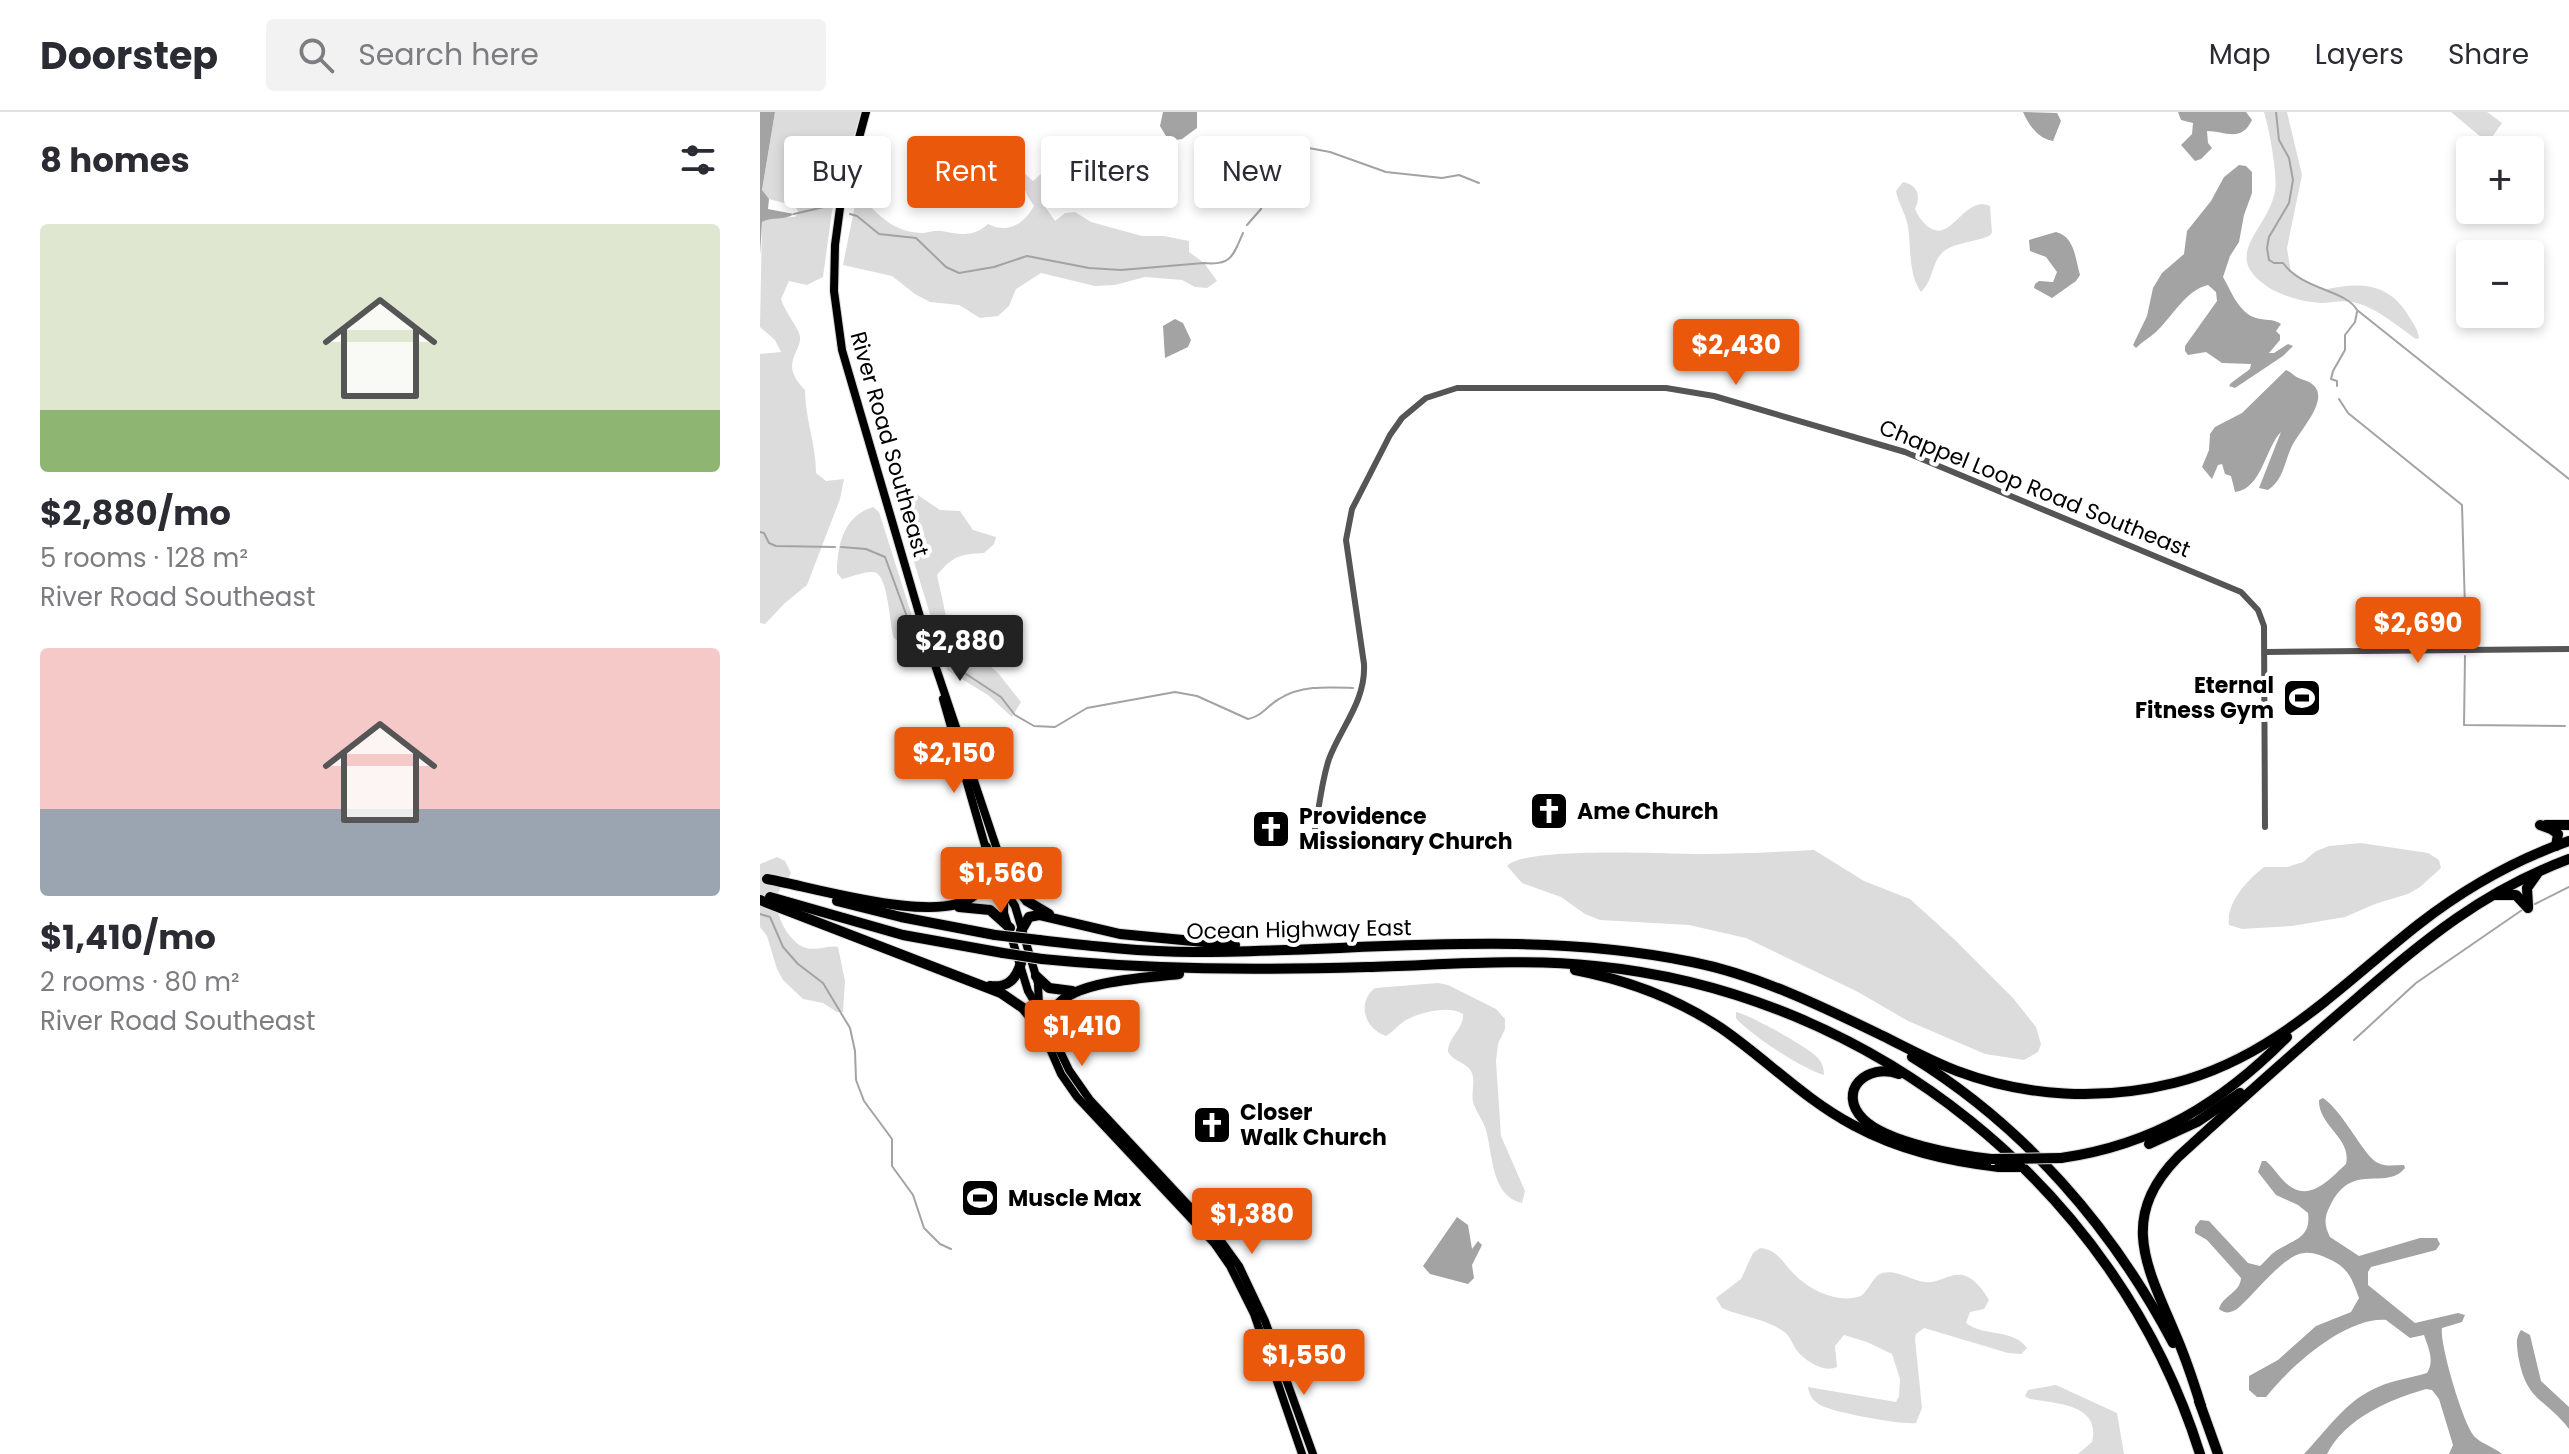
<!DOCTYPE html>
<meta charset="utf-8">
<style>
body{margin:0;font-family:Poppins,sans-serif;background:#f2f2f3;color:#2b2b33;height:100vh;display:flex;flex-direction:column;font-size:30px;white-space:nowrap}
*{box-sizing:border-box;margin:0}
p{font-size:26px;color:#7c7c81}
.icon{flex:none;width:44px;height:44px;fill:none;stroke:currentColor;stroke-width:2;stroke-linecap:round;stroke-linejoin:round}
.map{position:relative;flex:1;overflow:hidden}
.side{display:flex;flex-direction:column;background:#fff;width:760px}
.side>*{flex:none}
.hud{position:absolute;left:24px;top:24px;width:760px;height:72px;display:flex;gap:16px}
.controls{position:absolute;left:1696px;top:24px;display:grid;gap:16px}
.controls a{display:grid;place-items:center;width:88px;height:88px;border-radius:8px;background:#fff;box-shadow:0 4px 12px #0003;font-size:40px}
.price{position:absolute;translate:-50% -68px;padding:0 18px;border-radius:8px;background:#ea580c;color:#fff;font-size:26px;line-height:52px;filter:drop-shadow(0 2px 4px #0008)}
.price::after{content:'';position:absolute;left:50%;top:48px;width:24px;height:18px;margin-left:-12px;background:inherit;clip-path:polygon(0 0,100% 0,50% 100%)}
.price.current{background:#222;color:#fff}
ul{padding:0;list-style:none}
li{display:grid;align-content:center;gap:16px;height:424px;padding:0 40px}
li span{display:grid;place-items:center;height:248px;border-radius:8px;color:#555}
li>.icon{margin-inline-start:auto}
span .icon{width:144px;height:144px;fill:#fffc;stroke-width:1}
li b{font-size:34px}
h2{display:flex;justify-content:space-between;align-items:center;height:96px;padding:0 40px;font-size:34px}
.pill{padding:0 28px;border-radius:8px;background:#fff;box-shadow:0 4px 12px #0003;font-size:28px;line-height:72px}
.pill.current{background:#ea580c;color:#fff}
header{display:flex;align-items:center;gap:48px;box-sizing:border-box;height:112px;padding:0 40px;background:#fff;border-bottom:2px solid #e1e1e2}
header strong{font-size:38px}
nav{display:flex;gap:44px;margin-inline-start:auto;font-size:28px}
.search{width:560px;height:72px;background:#f2f2f3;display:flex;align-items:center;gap:20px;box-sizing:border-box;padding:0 28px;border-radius:8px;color:#7c7c81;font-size:30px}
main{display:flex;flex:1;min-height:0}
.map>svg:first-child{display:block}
.green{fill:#dcdcdc}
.water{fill:#a3a3a3}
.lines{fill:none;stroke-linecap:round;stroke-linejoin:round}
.stream{stroke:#a3a3a3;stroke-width:2}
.major-casing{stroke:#dbdbdb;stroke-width:10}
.highway-casing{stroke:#dbdbdb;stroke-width:12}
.minor{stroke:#555;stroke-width:6}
.major{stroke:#000;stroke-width:8}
.highway{stroke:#000;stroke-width:10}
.highway-bridge-casing{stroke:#dbdbdb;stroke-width:12;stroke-linecap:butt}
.highway-bridge{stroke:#000;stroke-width:10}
.labels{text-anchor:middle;stroke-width:8;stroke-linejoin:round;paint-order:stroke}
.street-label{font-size:22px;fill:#000;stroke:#fff}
.poi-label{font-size:22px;font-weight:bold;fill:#000;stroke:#fff;text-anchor:start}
</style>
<header>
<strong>Doorstep</strong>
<div class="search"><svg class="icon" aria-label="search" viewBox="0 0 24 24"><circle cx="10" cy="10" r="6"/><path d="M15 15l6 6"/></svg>Search here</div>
<nav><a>Map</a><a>Layers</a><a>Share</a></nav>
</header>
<main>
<section class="side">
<h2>8 homes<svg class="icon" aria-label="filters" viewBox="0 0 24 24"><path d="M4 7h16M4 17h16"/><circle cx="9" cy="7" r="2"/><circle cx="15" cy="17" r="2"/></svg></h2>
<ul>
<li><span style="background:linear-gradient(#dfe7d0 75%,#8fb573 0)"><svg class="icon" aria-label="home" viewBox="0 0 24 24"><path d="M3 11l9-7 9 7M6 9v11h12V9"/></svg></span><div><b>$2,880/mo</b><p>5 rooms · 128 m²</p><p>River Road Southeast</p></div></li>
<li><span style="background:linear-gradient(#f6c9c9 65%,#9aa5b1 0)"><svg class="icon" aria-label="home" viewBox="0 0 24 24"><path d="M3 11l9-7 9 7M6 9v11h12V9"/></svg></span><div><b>$1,410/mo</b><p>2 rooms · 80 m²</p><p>River Road Southeast</p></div></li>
</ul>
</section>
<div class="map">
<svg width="1809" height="1342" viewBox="0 0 1809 1342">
<rect width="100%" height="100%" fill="#fff"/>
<g class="green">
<path d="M15 0H101L72 99 63 165 47 173 29 169 21 187C25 200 34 209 39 221 46 238 16 249 45 278 45 306 56 332 56 361L66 369 84 367 80 387 47 473 25 491 5 512 0 511V242L21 240 15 228 0 215 2 110 9 106 35 105 39 101 35 94 9 87 2 79Z"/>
<path d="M1504 0H1527L1542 63 1527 136 1531 161 1564 178C1598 170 1628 170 1648 203 1653 211 1658 217 1659 226L1656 227C1637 214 1615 194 1592 190 1581 188 1571 191 1561 191 1545 190 1528 186 1513 178 1456 144 1508 120 1515 79 1518 64 1509 16 1504 0Z"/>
<path d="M1691 0H1727L1742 11 1728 31Z"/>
<path d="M262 59 273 69 282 61 285 63 286 73 293 79 284 93 295 109 305 101 315 100 331 110 382 124H404L429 129V140L444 151 457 169 447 176 435 175 422 168 385 165 355 173 335 174 281 161 256 177 249 194 238 204 220 206 199 193 170 190 155 182 132 164 83 153 95 93 105 89C121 106 137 121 163 121 168 121 175 118 181 119 199 122 213 126 228 112 248 122 264 112 274 94L267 83 259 63Z"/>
<path d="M1143 70C1158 73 1161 84 1155 97 1158 104 1161 108 1167 114 1191 134 1204 82 1230 94L1232 121 1229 124C1216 130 1196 130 1184 139 1171 150 1174 168 1161 180 1147 161 1152 131 1147 110 1144 99 1138 90 1136 79Z"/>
<path d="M140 375 152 379 180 398 200 399 213 418 236 425 234 432 224 441C200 442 193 444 177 463L189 518 238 561 261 590 252 605 228 583 187 558 133 381Z"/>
<path d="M113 395 119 400 163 539 157 544 134 526C129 513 129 463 114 460 105 459 91 465 82 467L77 461C77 432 84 404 113 395Z"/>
<path d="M1601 731 1668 741 1679 748 1681 756 1660 775 1648 782 1615 792 1585 805 1532 814 1482 817 1469 813C1466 791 1487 768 1504 755H1527L1543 750 1556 739 1569 734Z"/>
<path d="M1054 738 1104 769 1150 787 1194 827 1253 886 1276 915 1281 932 1278 940 1264 948 1225 942 1148 909 1098 880 986 826 929 813 840 808 825 802 801 785 762 771 747 754C764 734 910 742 942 742 979 742 1016 740 1054 738Z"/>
<path d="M17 745 25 749 31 761C28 768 23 771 20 777 10 796 27 830 46 836 57 839 68 833 78 835L85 869 83 900H77L63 891 43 887 23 868 17 857 7 824 0 815V752Z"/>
<path d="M678 871 688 873 736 897 745 907V917L738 932 736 949 741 1024 765 1079 762 1091C731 1084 733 1043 726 1018 723 1008 716 1000 713 990 711 980 716 968 711 959 706 950 694 950 688 940 688 925 704 917 703 902 689 893 661 900 646 908 639 912 633 920 626 924 605 917 596 891 615 876Z"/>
<path d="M976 900C990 903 1048 935 1057 945 1062 950 1064 956 1064 963 1044 958 989 922 976 906Z"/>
<path d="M1000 1136C1019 1138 1022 1151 1035 1163 1051 1179 1079 1192 1101 1184 1109 1178 1113 1164 1122 1161 1136 1157 1151 1168 1165 1170 1178 1172 1189 1161 1202 1163 1214 1165 1224 1179 1229 1188L1224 1197 1210 1200 1206 1211C1223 1225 1253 1216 1267 1236L1261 1242 1248 1241 1164 1216 1156 1222 1155 1227 1162 1296 1156 1311C1141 1313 1077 1301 1062 1294 1054 1290 1049 1284 1048 1275L1136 1290 1139 1284 1140 1267 1132 1242 1107 1230 1084 1223 1075 1234 1077 1255C1064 1261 1047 1250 1038 1240 1032 1233 1031 1224 1023 1219 1004 1206 982 1205 962 1196L956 1186 981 1167 993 1141Z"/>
<path d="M1296 1273 1357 1301 1364 1342H1318L1332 1330C1341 1292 1297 1292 1270 1287L1265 1284 1268 1278Z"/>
</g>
<g class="water">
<path d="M0 0H15L2 78 9 87 8 97 34 102C25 109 12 104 2 110L0 143Z"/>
<path d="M403 0H437V16L422 27 409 29 400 14Z"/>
<path d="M1263 0 1297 1 1301 9 1293 29C1279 27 1269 14 1263 0Z"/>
<path d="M1418 0H1486L1492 8C1481 31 1465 19 1447 19L1448 31 1452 36 1441 47 1435 49 1421 33 1432 22 1433 11 1421 8Z"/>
<path d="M1479 53 1486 54 1492 60V81L1484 103 1479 130 1470 144 1463 165C1471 179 1479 201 1496 206 1505 209 1513 206 1521 212L1516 219 1520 223V228L1509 241H1514L1528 232 1533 234 1523 244 1475 276 1469 274 1471 271 1490 257 1491 252 1462 251 1446 240 1428 243 1425 239V234L1457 189 1456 180 1448 173C1426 178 1412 205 1396 220 1389 226 1382 230 1376 236L1373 233 1387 204 1393 176 1402 161 1424 142 1427 119 1451 89 1464 65Z"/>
<path d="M1296 120C1315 125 1315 146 1320 163L1316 169 1292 186 1274 176 1275 172 1279 169 1293 170 1297 160 1286 145 1270 139 1269 128Z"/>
<path d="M415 207 423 211 431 228 428 235 405 246 403 214Z"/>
<path d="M1526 258C1532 260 1534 265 1541 267 1581 278 1540 316 1531 336 1524 352 1523 368 1508 378L1499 376 1521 320C1505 336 1502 377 1475 380L1471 364 1465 362 1462 352 1458 353 1452 367 1442 355 1449 338 1450 322 1455 315 1482 301Z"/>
<path d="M1563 986C1584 1000 1604 1045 1618 1051 1626 1055 1635 1053 1644 1053L1645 1056C1625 1080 1592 1048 1570 1094 1564 1105 1564 1113 1570 1125L1599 1144 1660 1126H1677L1680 1132 1676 1138 1611 1155 1608 1160V1173L1655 1211 1698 1201 1705 1203 1702 1210 1682 1216C1679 1230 1703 1313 1715 1325 1722 1332 1734 1335 1742 1342H1689L1693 1333 1679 1287 1672 1278 1666 1277C1628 1288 1586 1306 1567 1342H1544C1567 1318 1586 1288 1618 1275 1634 1268 1651 1266 1667 1261 1675 1249 1668 1235 1664 1223L1650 1226 1626 1208C1585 1205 1530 1255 1506 1285H1497L1489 1278V1264L1518 1248 1556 1214 1591 1200 1599 1186C1592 1167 1589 1156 1569 1147 1562 1144 1553 1140 1545 1141 1525 1141 1493 1184 1477 1197 1470 1201 1465 1202 1459 1197 1463 1183 1480 1181 1481 1166L1447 1128 1435 1121V1115L1440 1108 1449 1109 1488 1151 1500 1154C1506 1149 1511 1141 1519 1137 1536 1127 1551 1125 1548 1101L1538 1093 1516 1083 1498 1060 1502 1049H1506C1513 1055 1517 1062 1523 1068 1546 1094 1568 1069 1586 1052 1592 1026 1558 1014 1559 988Z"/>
<path d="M697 1105 708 1113 712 1137 718 1129 722 1133 712 1153 714 1166 708 1172 670 1162 663 1154Z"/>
<path d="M1761 1218 1770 1223 1781 1269 1809 1295V1317C1784 1285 1766 1290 1758 1243 1757 1233 1755 1227 1761 1218Z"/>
</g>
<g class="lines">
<g class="stream">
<path d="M1516 0 1519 28 1529 46 1533 68 1529 91 1509 125 1507 136 1509 148 1514 151H1523C1543 178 1586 178 1597 198L1809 367"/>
<path d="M34 102 68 94"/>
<path d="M90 102 97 104 119 122 156 126 186 155 199 161 234 155 267 144 329 156 361 158 444 151C471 154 473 144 483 121"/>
<path d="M487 113 501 97 508 46 516 40 538 34 570 40 626 60 682 66 699 63 719 71"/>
<path d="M1577 274V269L1571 267 1573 259 1585 238V223L1595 210 1597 200"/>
<path d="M1579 287 1588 301 1702 393 1706 531"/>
<path d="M0 420 4 421 9 431 16 434 75 435"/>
<path d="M81 435 106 437 125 445 150 513 151 533 162 543"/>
<path d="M1705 544 1704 613 1805 614"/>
<path d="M180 548 197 556 241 585 255 603 274 614 295 615 327 596 415 580 437 584 488 607C501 605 508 593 519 587 541 573 568 575 593 576"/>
<path d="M1775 792 1809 775"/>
<path d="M0 802 10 805 23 835 38 852 63 871 90 916 95 939 96 968 104 989 132 1027V1054L153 1083 164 1116 180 1132 191 1137"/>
<path d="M1594 928 1656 871 1762 798"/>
</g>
<defs>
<g id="major">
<path d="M106 0 80 96 75 133 74 179 82 238 168 532 244 758V801L268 879 283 904 309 958 330 988 458 1125 479 1154 505 1209 553 1342"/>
<path d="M183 587 232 758 255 794 278 871 279 896"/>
<path d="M280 914 301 962 317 985 454 1131 470 1154 494 1202 542 1342"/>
</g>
<g id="highway">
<path d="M1780 713 1791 717 1798 722 1796 734"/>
<path d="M1786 713H1809"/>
<path d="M244 758 267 789 289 802"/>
<path d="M7 767C49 774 185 816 215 782 227 769 225 752 226 735"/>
<path d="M1734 783H1756L1768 796"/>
<path d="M10 785 143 823 243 841"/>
<path d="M0 788 241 881 263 896 281 918"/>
<path d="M77 789 141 805 235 823"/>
<path d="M1768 794 1767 776 1777 762"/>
<path d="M199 795 230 798 250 816"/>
<path d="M261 819 269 805 279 803 360 822 475 833"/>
<path d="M279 828C330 834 382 840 434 840 600 840 768 816 932 850 998 863 1063 895 1123 924 1147 936 1171 949 1197 959 1266 985 1342 989 1414 971 1514 946 1581 873 1659 812 1704 777 1755 748 1809 729"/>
<path d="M282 847C390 858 498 858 607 855 682 853 760 846 835 854 1111 881 1357 1076 1440 1342"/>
<path d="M815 858C867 868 916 886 961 916 1006 947 1044 987 1093 1013 1139 1038 1188 1049 1239 1055"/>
<path d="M276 864 289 876 312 879"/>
<path d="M230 874C248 876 256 867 261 851"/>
<path d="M295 930C293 920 289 909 294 899 306 868 389 866 419 862"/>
<path d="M1152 945C1264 1014 1352 1115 1413 1231"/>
<path d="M1139 962C1107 950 1076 979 1103 1007 1127 1031 1198 1043 1231 1047"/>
<path d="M1389 1032 1437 1010 1480 981"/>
<path d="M1301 1046C1393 1033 1462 991 1527 925"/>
<path d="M1439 1289 1458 1342"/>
<path d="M1441 1294C1433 1268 1425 1244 1414 1219 1386 1153 1359 1105 1418 1045 1477 991 1536 938 1596 887 1666 827 1721 780 1809 747"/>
</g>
</defs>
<use href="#major" class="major-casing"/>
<use href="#highway" class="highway-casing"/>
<g class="minor">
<path d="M1506 540 1809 537"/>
<path d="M554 723C559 698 561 671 569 647 581 615 606 589 604 552L586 428 592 397 630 323 642 306 666 286 697 276H906L954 284 1145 340 1481 480 1498 498 1504 514 1505 715"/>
</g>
<use href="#major" class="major"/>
<use href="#highway" class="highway"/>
<defs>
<g id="highway-bridge">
<path d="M235 823 279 828"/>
<path d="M243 841 282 847"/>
<path d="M1231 1047 1301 1046"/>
<path d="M1239 1055H1261"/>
</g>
</defs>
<use href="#highway-bridge" class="highway-bridge-casing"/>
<use href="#highway-bridge" class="highway-bridge"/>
</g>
<defs>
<symbol id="stadium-square" viewBox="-11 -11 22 22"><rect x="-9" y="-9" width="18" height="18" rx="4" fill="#000" stroke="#fff"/><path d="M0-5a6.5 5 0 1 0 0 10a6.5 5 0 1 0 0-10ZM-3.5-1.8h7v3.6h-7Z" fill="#fff"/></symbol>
<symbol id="church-square" viewBox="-11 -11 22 22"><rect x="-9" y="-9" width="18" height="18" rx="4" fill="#000" stroke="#fff"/><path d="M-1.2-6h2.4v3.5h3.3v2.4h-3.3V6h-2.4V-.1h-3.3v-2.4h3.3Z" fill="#fff"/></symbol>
</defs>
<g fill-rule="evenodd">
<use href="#stadium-square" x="1520" y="564" width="44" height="44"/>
<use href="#church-square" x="767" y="677" width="44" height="44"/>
<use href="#church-square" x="489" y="695" width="44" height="44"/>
<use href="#church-square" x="430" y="991" width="44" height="44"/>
<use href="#stadium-square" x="198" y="1064" width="44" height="44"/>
</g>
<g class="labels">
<g class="street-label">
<text transform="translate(130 332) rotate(74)" y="8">River Road Southeast</text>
<text transform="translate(1275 376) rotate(22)" y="8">Chappel Loop Road Southeast</text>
<text transform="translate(539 817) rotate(-1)" y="8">Ocean Highway East</text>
</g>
<g class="poi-label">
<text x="1514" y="581" text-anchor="end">Eternal<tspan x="1514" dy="25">Fitness Gym</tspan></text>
<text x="817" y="707">Ame Church</text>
<text x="539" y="712">Providence<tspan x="539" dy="25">Missionary Church</tspan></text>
<text x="480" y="1008">Closer<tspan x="480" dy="25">Walk Church</tspan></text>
<text x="248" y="1094">Muscle Max</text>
</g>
</g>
</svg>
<div class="controls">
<a>+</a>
<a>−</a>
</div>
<b class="price" style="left:976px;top:275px">$2,430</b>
<b class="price" style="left:1658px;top:553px">$2,690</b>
<b class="price current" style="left:200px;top:571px">$2,880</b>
<b class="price" style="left:194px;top:683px">$2,150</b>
<b class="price" style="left:241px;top:803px">$1,560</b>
<b class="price" style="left:322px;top:956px">$1,410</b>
<b class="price" style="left:492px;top:1144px">$1,380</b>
<b class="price" style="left:544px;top:1285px">$1,550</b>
<div class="hud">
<a class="pill">Buy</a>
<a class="pill current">Rent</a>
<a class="pill">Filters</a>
<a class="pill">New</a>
</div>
</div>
</main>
